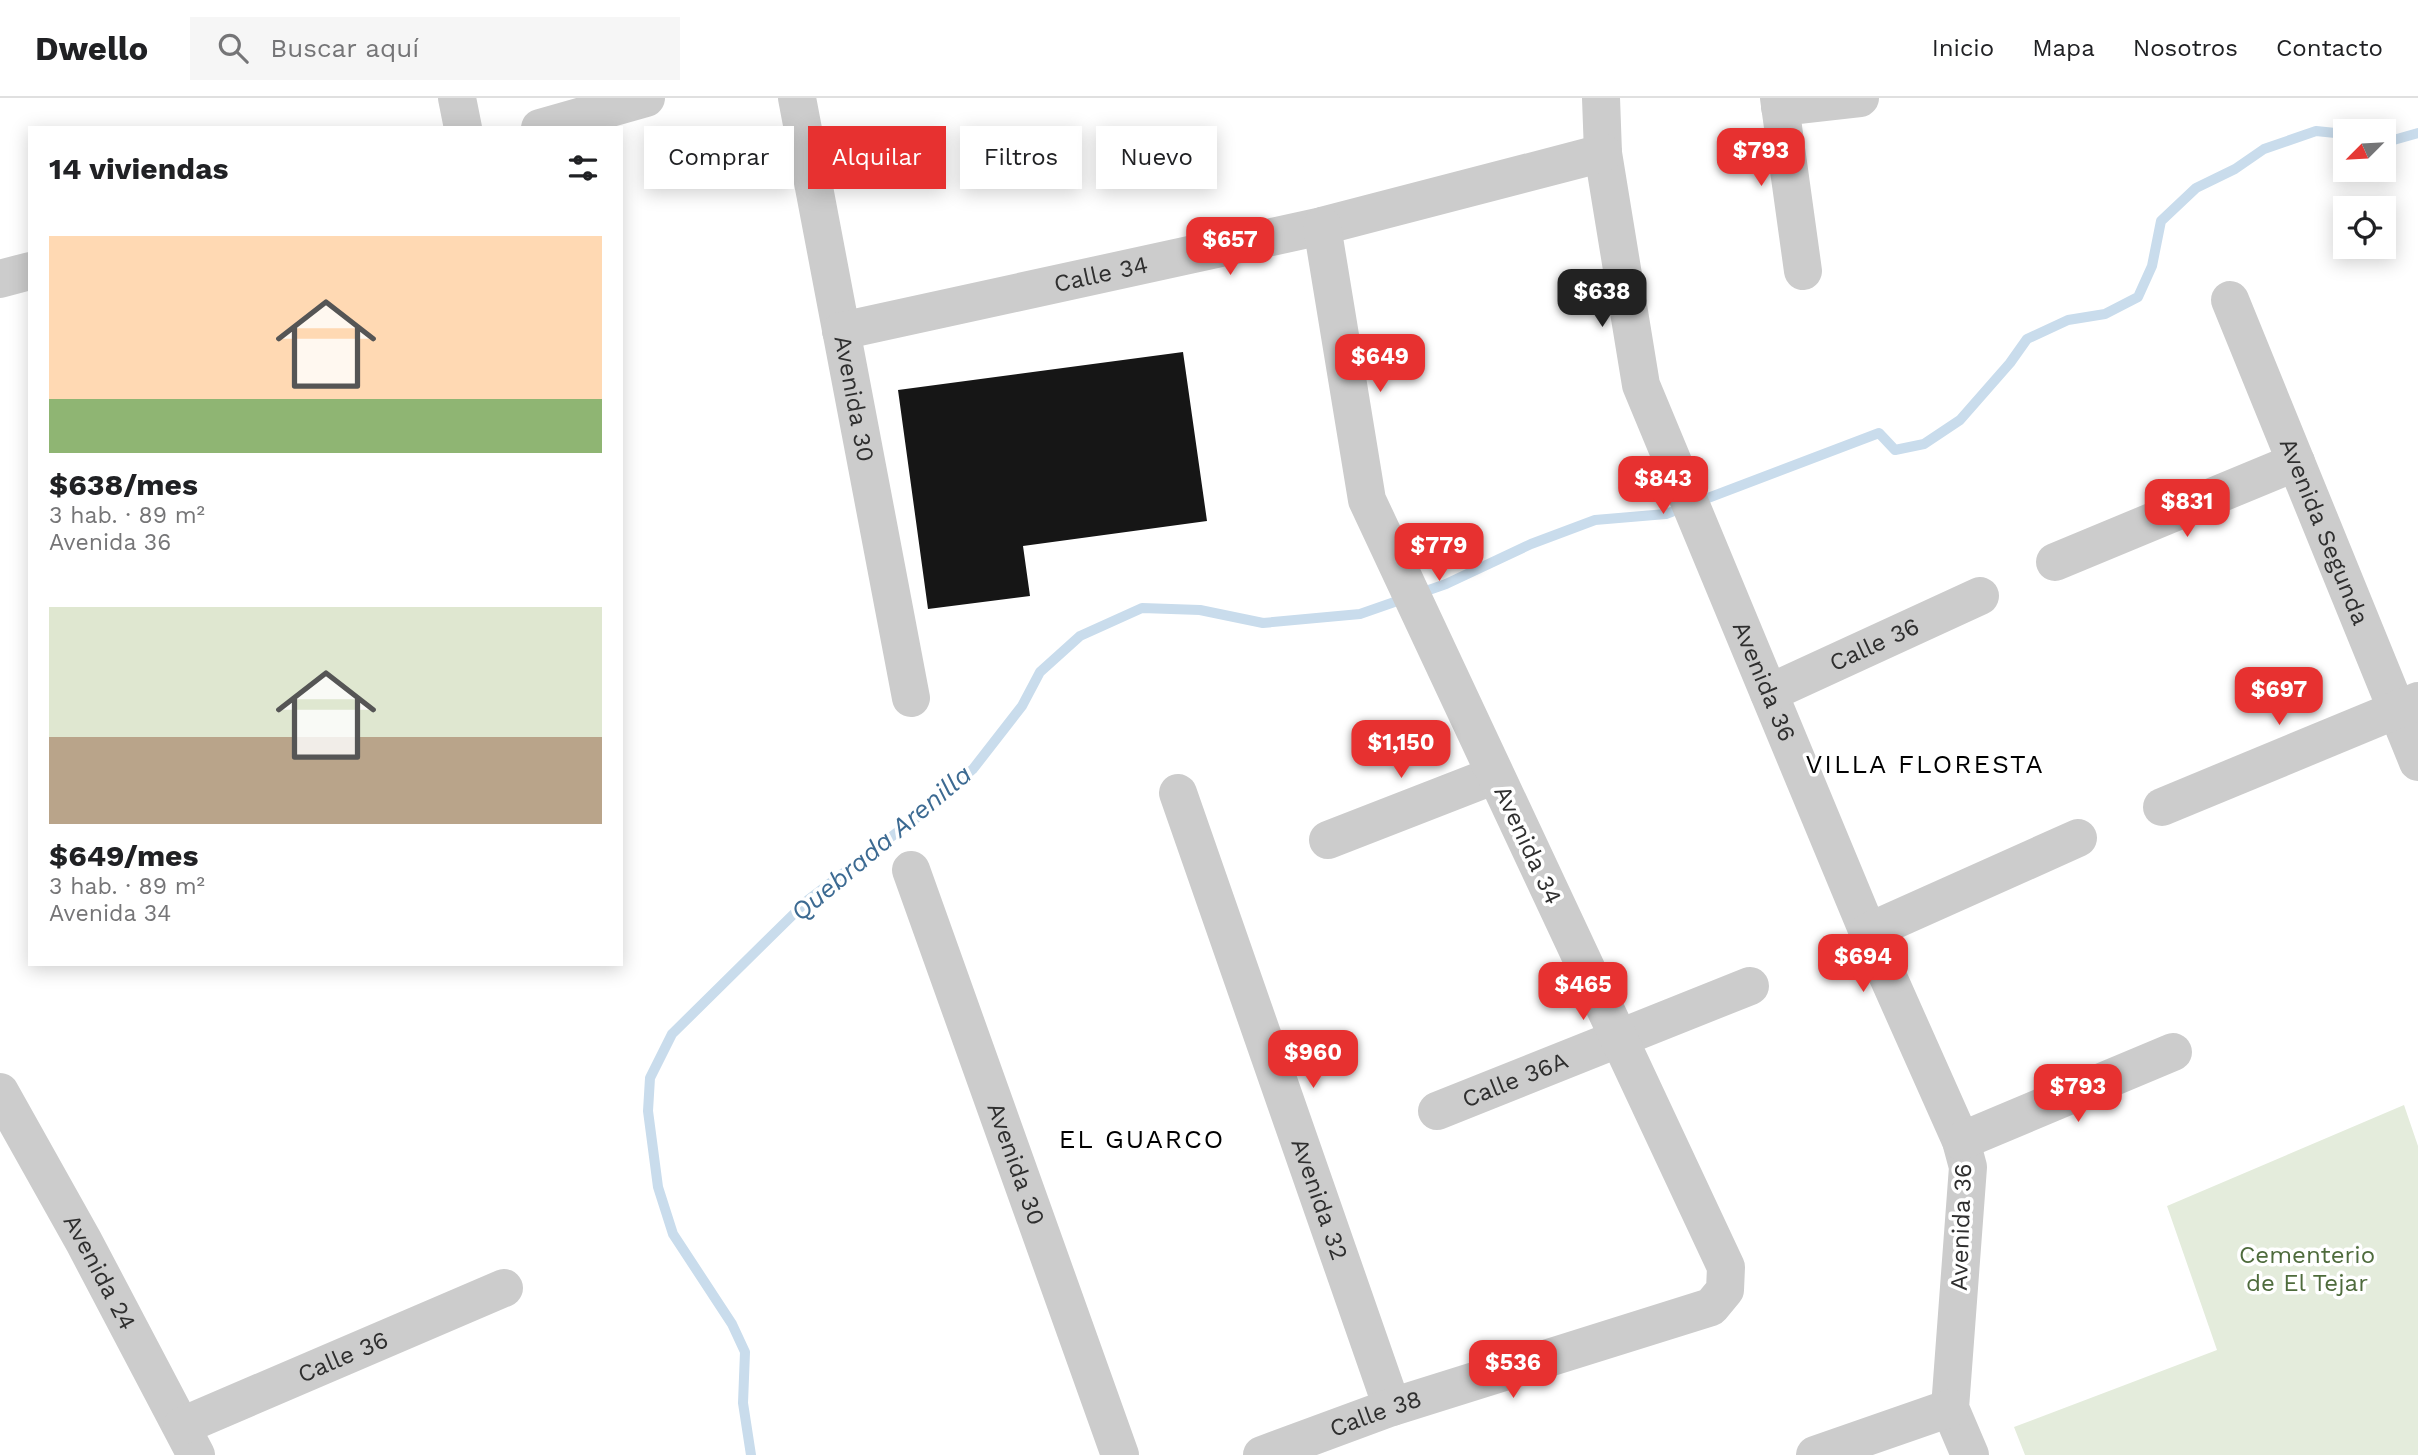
<!DOCTYPE html>
<html lang="es">
<meta charset="utf-8">
<style>
body{margin:0;font-family:"Work Sans",sans-serif;background:#f6f6f6;color:#202124;height:100vh;display:flex;flex-direction:column;font-size:26px;white-space:nowrap}
*{box-sizing:border-box;margin:0}
p{font-size:23px;color:#757577}
.icon{flex:none;width:38px;height:38px;fill:none;stroke:currentColor;stroke-width:2;stroke-linecap:round;stroke-linejoin:round}
.map{position:relative;flex:1;overflow:hidden}
.side{position:absolute;left:28px;top:28px;width:595px;height:840px;display:flex;flex-direction:column;background:#fff;border-radius:0px;box-shadow:0 4px 18px #0003}
.side>*{flex:none}
.hud{position:absolute;left:644px;top:28px;width:665px;height:63px;display:flex;gap:14px}
.needle{width:46px;rotate:246deg}
.controls{position:absolute;left:2333px;top:21px;display:grid;gap:14px}
.controls a{display:grid;place-items:center;width:63px;height:63px;border-radius:0px;background:#fff;box-shadow:0 4px 18px #0003;font-size:35px}
.price{position:absolute;translate:-50% -60px;padding:0 16px;border-radius:14px;background:#e73130;color:#fff;font-size:23px;line-height:46px;filter:drop-shadow(0 2px 4px #0008)}
.price::after{content:'';position:absolute;left:50%;top:42px;width:21px;height:16px;margin-left:-10px;background:inherit;clip-path:polygon(0 0,100% 0,50% 100%)}
.price.active{background:#222;color:#fff}
ul{padding:0;list-style:none}
li{display:grid;align-content:center;gap:14px;height:371px;padding:0 21px}
li span{display:grid;place-items:center;height:217px;border-radius:0px;color:#555}
li>.icon{margin-inline-start:auto}
span .icon{width:126px;height:126px;fill:#fffc;stroke-width:1}
li b{font-size:30px}
h2{display:flex;justify-content:space-between;align-items:center;height:84px;padding:0 21px;font-size:30px}
.pill{padding:0 24px;border-radius:0px;background:#fff;box-shadow:0 4px 18px #0003;font-size:24px;line-height:63px}
.pill.active{background:#e73130;color:#fff}
header{display:flex;align-items:center;gap:42px;box-sizing:border-box;height:98px;padding:0 35px;background:#fff;border-bottom:2px solid #e0e0e0}
header strong{font-size:33px}
nav{display:flex;gap:38px;margin-inline-start:auto;font-size:24px}
.search{width:490px;height:63px;background:#f6f6f6;display:flex;align-items:center;gap:18px;box-sizing:border-box;padding:0 24px;border-radius:0px;color:#757577;font-size:26px}
.map>svg:first-child{display:block}
.green{fill:#e4ecdc}
.lines{fill:none;stroke-linecap:round;stroke-linejoin:round}
.stream{stroke:#c9dcec;stroke-width:10}
.building{fill:#161616}
.minor{stroke:#ccc;stroke-width:38}
.labels{text-anchor:middle;stroke-width:7;stroke-linejoin:round;paint-order:stroke}
.street-label{font-size:24px;fill:#2f2f2f;stroke:#fff}
.park-label{font-size:24px;fill:#4e6b3c;stroke:#fff}
.neighbourhood-label{font-size:26px;letter-spacing:2px;fill:#000;stroke:#fff}
.water-label{font-size:26px;font-style:italic;fill:#3c6a92;stroke:#fff}
</style>
<header>
<strong>Dwello</strong>
<div class="search"><svg class="icon" aria-label="search" viewBox="0 0 24 24"><circle cx="10" cy="10" r="6"/><path d="M15 15l6 6"/></svg>Buscar aquí</div>
<nav><a>Inicio</a><a>Mapa</a><a>Nosotros</a><a>Contacto</a></nav>
</header>
<div class="map">
<svg width="2418" height="1357" viewBox="0 0 2418 1357">
<rect width="100%" height="100%" fill="#fff"/>
<path class="green" d="M2404 1007 2418 1048V1357H2025L2014 1329 2217 1252 2167 1108Z"/>
<g class="lines">
<g class="stream">
<path d="M2384 42 2390 43 2418 35"/>
<path d="M751 1357 743 1305 745 1254 732 1226 673 1136 658 1089 648 1013 650 980 672 936 808 802 916 720 973 671 1022 608 1040 574 1080 538 1142 510 1200 512 1263 525 1360 516 1446 486 1531 446 1595 422 1666 416 1879 335 1895 352 1924 346 1960 322 2010 265 2027 241 2068 222 2105 216 2138 199 2152 168 2161 123 2196 90 2235 71 2264 51 2316 33 2345 36"/>
</g>
</g>
<path class="building" d="M1183 254 1207 423 1023 448 1030 498 928 511 898 292Z"/>
<g class="lines">
<g class="minor">
<path d="M457 0 463 30"/>
<path id="s1" d="M797 0 911 600"/>
<path id="s2" d="M1601 0 1603 55 1641 287 1868 834 1961 1043 1968 1069 1950 1310 1970 1357"/>
<path d="M1779 0 1803 173"/>
<path d="M1780 9 1860 0"/>
<path d="M540 30 646 0"/>
<path d="M0 181 30 173"/>
<path id="s3" d="M2230 202 2418 664"/>
<path id="s4" d="M841 233 1322 128 1603 55"/>
<path d="M2055 464 2296 364"/>
<path id="s5" d="M1769 595 1980 498"/>
<path id="s6" d="M1178 695 1392 1309"/>
<path d="M2162 709 2418 603"/>
<path d="M1328 742 1495 677"/>
<path id="s7" d="M911 772 1120 1357"/>
<path d="M1868 834 2078 740"/>
<path id="s8" d="M0 994 84 1144 196 1357"/>
<path id="s9" d="M1437 1013 1750 888"/>
<path d="M1961 1043 2173 954"/>
<path id="s10" d="M182 1328 504 1190"/>
<path id="s11" d="M1262 1357 1392 1309 1711 1209 1725 1192 1726 1169 1367 402 1322 128"/>
<path d="M1815 1357 1950 1310"/>
</g>
</g>
<g class="labels">
<g class="street-label">
<text dy="8" stroke="none"><textPath href="#s4" startOffset="266">Calle 34</textPath></text>
<text dy="8" stroke="none"><textPath href="#s1" startOffset="306">Avenida 30</textPath></text>
<text dy="8" stroke="none"><textPath href="#s3" startOffset="250">Avenida Segunda</textPath></text>
<text dy="8" stroke="none"><textPath href="#s5" startOffset="116">Calle 36</textPath></text>
<text dy="8" stroke="none"><textPath href="#s2" startOffset="611">Avenida 36</textPath></text>
<text transform="translate(1528 747) rotate(65)" y="8">Avenida 34</text>
<text dy="8" stroke="none"><textPath href="#s9" startOffset="84">Calle 36A</textPath></text>
<text dy="8" stroke="none"><textPath href="#s7" startOffset="312">Avenida 30</textPath></text>
<text dy="8" stroke="none"><textPath href="#s6" startOffset="430">Avenida 32</textPath></text>
<text transform="translate(1961 1129) rotate(-88)" y="8">Avenida 36</text>
<text dy="8" stroke="none"><textPath href="#s8" startOffset="206">Avenida 24</textPath></text>
<text dy="8" stroke="none"><textPath href="#s10" startOffset="175">Calle 36</textPath></text>
<text dy="8" stroke="none"><textPath href="#s11" startOffset="121">Calle 38</textPath></text>
</g>
<g class="park-label">
<text x="2307" y="1165">Cementerio<tspan x="2307" dy="28">de El Tejar</tspan></text>
</g>
<g class="neighbourhood-label">
<text x="1925" y="675">VILLA FLORESTA</text>
<text x="1142" y="1050">EL GUARCO</text>
</g>
<g class="water-label">
<text transform="translate(881 745) rotate(-40)" y="9">Quebrada Arenilla</text>
</g>
</g>
</svg>
<div class="controls">
<a><svg class="needle" viewBox="-14 -14 28 28"><path d="M0-13l5 13h-10z" fill="#e53935"/><path d="M0 13l5-13h-10z" fill="#757577"/></svg></a>
<a><svg class="icon" aria-label="locate" viewBox="0 0 24 24"><circle cx="12" cy="12" r="6"/><path d="M12 2v4M12 18v4M2 12h4M18 12h4"/></svg></a>
</div>
<b class="price" style="left:1761px;top:90px">$793</b>
<b class="price" style="left:1230px;top:179px">$657</b>
<b class="price active" style="left:1602px;top:231px">$638</b>
<b class="price" style="left:1380px;top:296px">$649</b>
<b class="price" style="left:1663px;top:418px">$843</b>
<b class="price" style="left:2187px;top:441px">$831</b>
<b class="price" style="left:1439px;top:485px">$779</b>
<b class="price" style="left:2279px;top:629px">$697</b>
<b class="price" style="left:1401px;top:682px">$1,150</b>
<b class="price" style="left:1863px;top:896px">$694</b>
<b class="price" style="left:1583px;top:924px">$465</b>
<b class="price" style="left:1313px;top:992px">$960</b>
<b class="price" style="left:2078px;top:1026px">$793</b>
<b class="price" style="left:1513px;top:1302px">$536</b>
<div class="hud">
<a class="pill">Comprar</a>
<a class="pill active">Alquilar</a>
<a class="pill">Filtros</a>
<a class="pill">Nuevo</a>
</div>
<section class="side">
<h2>14 viviendas<svg class="icon" aria-label="filters" viewBox="0 0 24 24"><path d="M4 7h16M4 17h16"/><circle cx="9" cy="7" r="2"/><circle cx="15" cy="17" r="2"/></svg></h2>
<ul>
<li><span style="background:linear-gradient(#ffd9b3 75%,#8fb573 0)"><svg class="icon" aria-label="home" viewBox="0 0 24 24"><path d="M3 11l9-7 9 7M6 9v11h12V9"/></svg></span><div><b>$638/mes</b><p>3 hab. · 89 m²</p><p>Avenida 36</p></div></li>
<li><span style="background:linear-gradient(#dfe7d0 60%,#b9a48a 0)"><svg class="icon" aria-label="home" viewBox="0 0 24 24"><path d="M3 11l9-7 9 7M6 9v11h12V9"/></svg></span><div><b>$649/mes</b><p>3 hab. · 89 m²</p><p>Avenida 34</p></div></li>
</ul>
</section>
</div>
